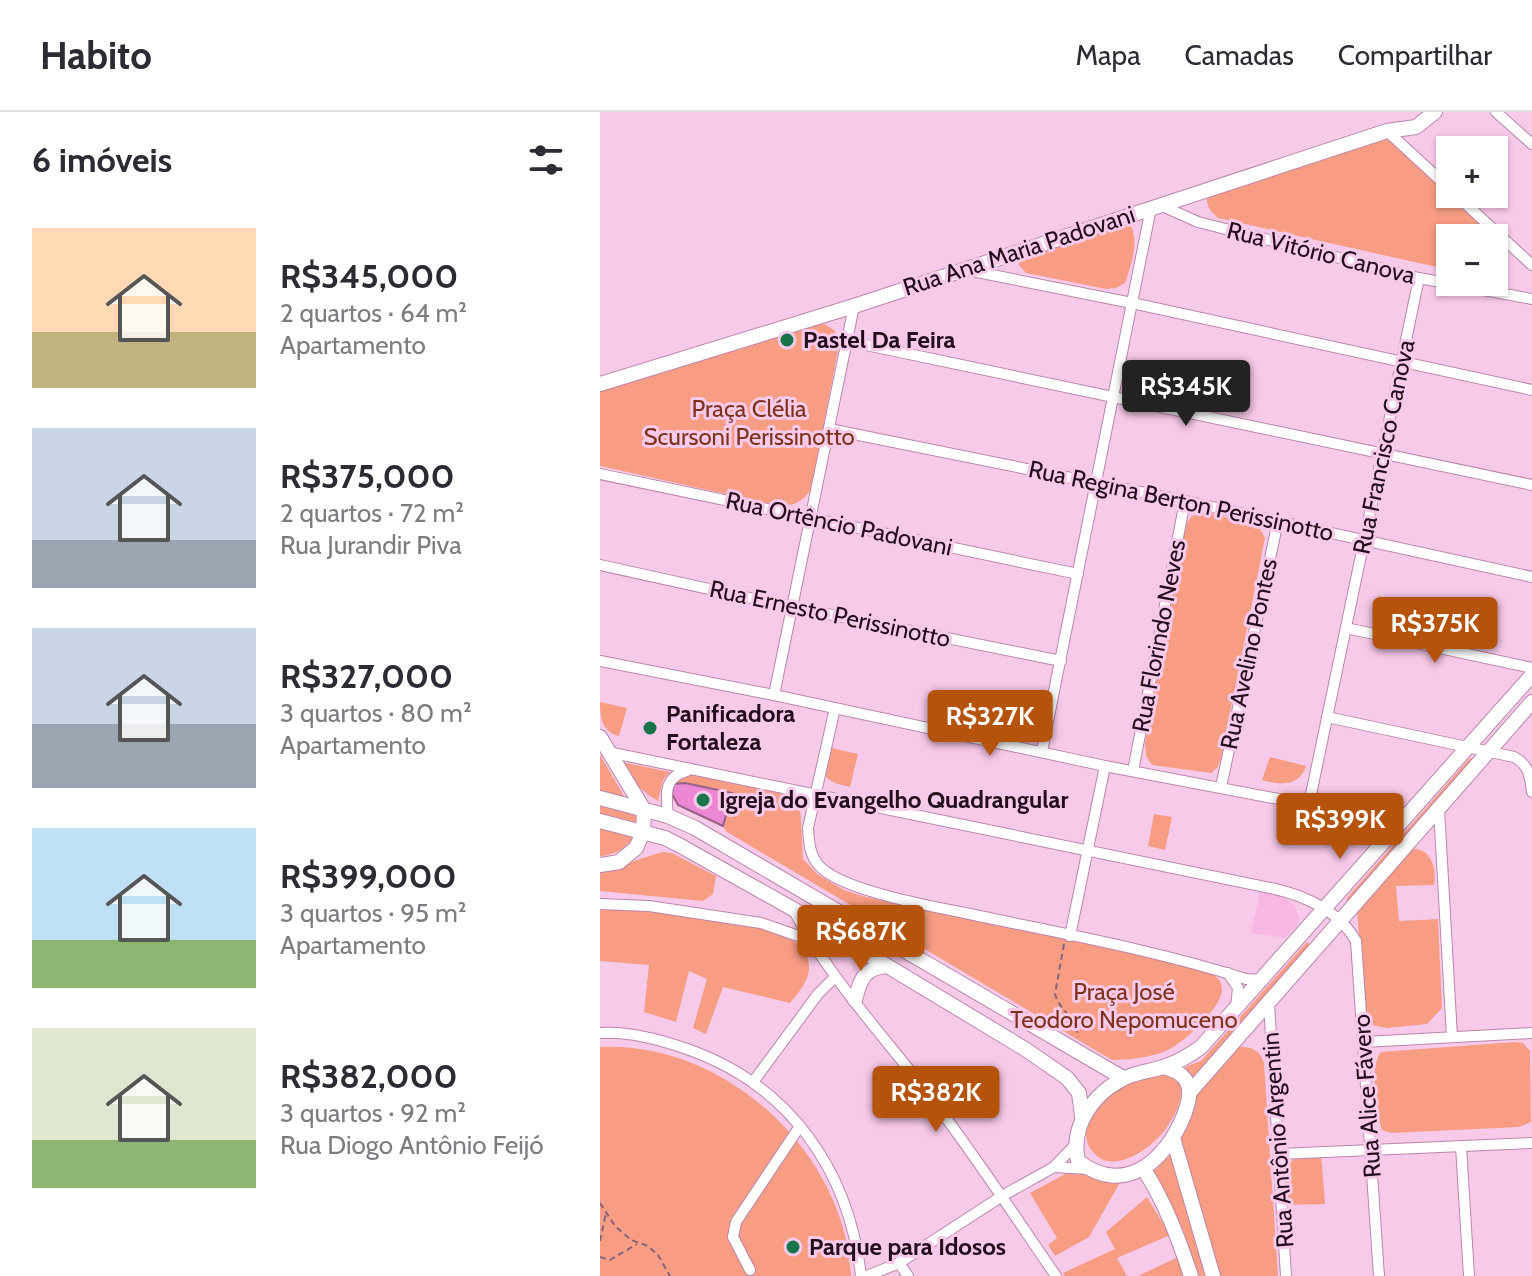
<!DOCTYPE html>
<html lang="pt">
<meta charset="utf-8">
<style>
body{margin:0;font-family:Cabin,sans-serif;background:#f7f7f7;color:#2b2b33;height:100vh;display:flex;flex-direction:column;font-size:30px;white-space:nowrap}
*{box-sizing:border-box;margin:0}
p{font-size:26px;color:#7c7c81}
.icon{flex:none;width:44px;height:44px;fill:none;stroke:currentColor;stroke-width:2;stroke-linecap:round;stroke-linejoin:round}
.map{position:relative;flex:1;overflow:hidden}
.sheet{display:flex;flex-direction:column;background:#fff;width:600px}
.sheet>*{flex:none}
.controls{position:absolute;left:836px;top:24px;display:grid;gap:16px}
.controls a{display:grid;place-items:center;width:72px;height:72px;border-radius:0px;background:#fff;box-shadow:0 2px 6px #0004;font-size:40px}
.price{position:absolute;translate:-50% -68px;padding:0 18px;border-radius:8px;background:#b45309;color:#fff;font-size:26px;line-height:52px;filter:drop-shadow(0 2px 4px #0008)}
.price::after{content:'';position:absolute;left:50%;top:48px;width:24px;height:18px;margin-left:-12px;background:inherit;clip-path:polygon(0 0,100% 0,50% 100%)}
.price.selected{background:#222;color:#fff}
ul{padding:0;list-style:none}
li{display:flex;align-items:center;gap:24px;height:200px;padding:0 32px}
li span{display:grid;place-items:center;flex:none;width:224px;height:160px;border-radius:0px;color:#555}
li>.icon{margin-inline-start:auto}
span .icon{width:96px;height:96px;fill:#fffc;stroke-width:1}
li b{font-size:34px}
h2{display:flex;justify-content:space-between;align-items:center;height:96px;padding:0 32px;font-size:34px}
header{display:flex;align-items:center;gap:48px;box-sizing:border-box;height:112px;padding:0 40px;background:#fff;border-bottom:2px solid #e1e1e2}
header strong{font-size:38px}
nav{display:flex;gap:44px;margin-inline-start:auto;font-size:28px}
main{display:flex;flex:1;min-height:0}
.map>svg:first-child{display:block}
.built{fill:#f7b7e5}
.green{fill:#f79d83}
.building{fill:#ed87d3;stroke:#966388;stroke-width:2}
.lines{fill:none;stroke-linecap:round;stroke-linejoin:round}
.street-casing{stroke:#bc85ac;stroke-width:12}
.secondary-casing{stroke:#bc85ac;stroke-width:16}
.path{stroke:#85647b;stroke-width:2;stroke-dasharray:6 4;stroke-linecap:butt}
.street{stroke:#fff;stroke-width:10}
.secondary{stroke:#fff;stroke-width:14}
.poi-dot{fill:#187449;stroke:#f8caea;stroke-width:3}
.labels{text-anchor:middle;stroke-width:6;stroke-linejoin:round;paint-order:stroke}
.street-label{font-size:24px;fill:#230e1d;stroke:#f8caea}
.poi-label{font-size:24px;font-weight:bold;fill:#230e1d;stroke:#f8caea;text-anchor:start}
.park-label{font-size:24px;fill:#7d321b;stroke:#f8caea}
</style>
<header>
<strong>Habito</strong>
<nav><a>Mapa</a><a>Camadas</a><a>Compartilhar</a></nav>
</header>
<main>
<section class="sheet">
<h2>6 imóveis<svg class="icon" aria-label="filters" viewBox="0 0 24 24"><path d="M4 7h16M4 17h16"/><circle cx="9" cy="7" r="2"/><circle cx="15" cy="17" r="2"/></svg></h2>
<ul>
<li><span style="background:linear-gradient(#ffd9b3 65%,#c2b280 0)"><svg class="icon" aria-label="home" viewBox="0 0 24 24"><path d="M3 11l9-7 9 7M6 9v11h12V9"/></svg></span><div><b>R$345,000</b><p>2 quartos · 64 m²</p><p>Apartamento</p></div></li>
<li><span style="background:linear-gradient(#c9d6e8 70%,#9aa5b1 0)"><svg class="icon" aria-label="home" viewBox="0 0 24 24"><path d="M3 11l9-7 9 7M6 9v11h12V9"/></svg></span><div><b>R$375,000</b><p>2 quartos · 72 m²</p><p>Rua Jurandir Piva</p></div></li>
<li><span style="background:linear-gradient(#c9d6e8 60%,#9aa5b1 0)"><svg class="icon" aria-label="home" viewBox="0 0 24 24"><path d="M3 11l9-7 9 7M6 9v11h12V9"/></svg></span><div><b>R$327,000</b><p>3 quartos · 80 m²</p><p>Apartamento</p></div></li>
<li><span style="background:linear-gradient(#bfe0f5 70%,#8fb573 0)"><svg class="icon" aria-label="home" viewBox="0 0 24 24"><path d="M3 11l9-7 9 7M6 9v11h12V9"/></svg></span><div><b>R$399,000</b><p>3 quartos · 95 m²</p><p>Apartamento</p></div></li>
<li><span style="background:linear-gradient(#dfe7d0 70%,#8fb573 0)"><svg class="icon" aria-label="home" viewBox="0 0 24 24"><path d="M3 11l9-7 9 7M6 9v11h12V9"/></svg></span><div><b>R$382,000</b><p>3 quartos · 92 m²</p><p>Rua Diogo Antônio Feijó</p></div></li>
</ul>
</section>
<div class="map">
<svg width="932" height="1164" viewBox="0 0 932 1164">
<rect width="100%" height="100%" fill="#f8caea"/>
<path class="built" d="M660 780 684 785 695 794 699 806 697 814 685 826 651 821Z"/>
<g class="green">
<path d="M782 21 905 133C909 147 908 154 894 161V126H850V158L618 106C609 98 605 93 608 80Z"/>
<path d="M529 109C540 130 532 150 525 171L516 176 506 177 426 161 419 153V145Z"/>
<path d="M221 210 234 218 240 228 211 377C199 395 190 394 171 392L0 354V280Z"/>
<path d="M603 400 658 413 665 426 621 646 618 655 611 661 552 653 546 644 545 631 585 413 592 404Z"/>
<path d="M0 590 27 596 19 624C2 620 0 606 0 590Z"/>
<path d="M227 635 258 642 250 675C220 669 222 662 227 635Z"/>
<path d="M0 643 24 684 21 686 0 680Z"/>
<path d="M670 645 706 654C699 675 681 673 662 668Z"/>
<path d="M873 646 875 649 751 792 746 787 869 647Z"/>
<path d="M21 650 70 660 63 668 58 689C42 680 30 667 21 650Z"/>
<path d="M90 658 196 682 200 694 203 747 217 762 244 778 262 784 601 856C611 860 622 866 622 877 622 896 584 930 568 938 553 945 529 948 512 948L127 720 123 714 132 681 85 671 73 672Z"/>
<path d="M0 693 38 703V716L0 704Z"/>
<path d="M554 702 572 705 565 738 548 734Z"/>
<path d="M0 715 34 726C23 737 16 743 0 744Z"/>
<path d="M815 737C832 738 837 758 834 773L796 774 799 809 838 807 842 896 827 912 787 916 772 913 766 903 757 798 804 739Z"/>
<path d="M62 740 72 741 116 764 113 782 103 789 0 779V760Z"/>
<path d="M0 795C54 800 133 804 183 823 195 828 209 839 209 854 210 868 198 881 190 891L123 875 106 922 93 916 107 867 89 859 76 910 44 900 49 853 0 849Z"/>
<path d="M707 830 712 834 594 967 585 955 601 949Z"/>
<path d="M915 930 923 931 930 939 931 1010 919 1015 791 1021 782 1018C776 1001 769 953 781 940Z"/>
<path d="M0 935C125 929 245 1040 251 1164H0Z"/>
<path d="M637 935C652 935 659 937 664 951L678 1164H619L578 1029 592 985Z"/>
<path d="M561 960 578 966C585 982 578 998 569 1012 558 1032 514 1066 493 1040 471 1014 509 978 532 968 541 964 552 963 561 960Z"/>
<path d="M573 1040 609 1164H596L552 1061Z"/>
<path d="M721 1041 725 1092 686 1093 683 1080 685 1055 699 1043Z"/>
<path d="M469 1060H480L497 1067 523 1065 489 1125 455 1144 448 1133 457 1126 430 1081Z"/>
<path d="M547 1085 570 1123 517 1146 527 1164H465L463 1161 515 1137 506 1120Z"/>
<path d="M578 1145 583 1164H538Z"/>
</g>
<path class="building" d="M85 671 132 681 123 714 78 693 72 682 73 672Z"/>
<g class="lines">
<defs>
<g id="street">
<path d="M896 0 932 32"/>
<path d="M787 19 850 77"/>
<path d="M855 82 932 153"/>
<path d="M560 93 598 110 819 166 932 187"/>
<path d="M367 158 532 191 932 278"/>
<path d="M247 229 932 373"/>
<path d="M229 317 585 389 932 465"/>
<path d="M0 362 478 462"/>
<path d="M0 453 173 491 461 549"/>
<path d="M746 516 932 556"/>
<path d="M0 549 174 583 505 654 757 702 774 709 789 722"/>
<path d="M174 583 254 194"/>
<path d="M235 596 208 716C209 733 210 748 225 759 253 780 330 794 365 801 459 821 555 838 646 867L663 868"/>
<path d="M727 605 914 645C929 653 930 664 932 680"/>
<path d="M442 639 551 96"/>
<path d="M8 640 675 777C706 784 740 800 756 829L779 1164"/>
<path d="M533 659 585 389"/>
<path d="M621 675 678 409"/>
<path d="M709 692 819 166"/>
<path d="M839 697 852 925"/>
<path d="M68 704C66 683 63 665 87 659"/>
<path d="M0 792 49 794 161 811 210 828"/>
<path d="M194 799C228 863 278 918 323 975 370 1036 412 1100 456 1164"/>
<path d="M470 824 505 654"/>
<path d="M628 861 638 876 636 896"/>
<path d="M669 891 686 1164"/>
<path d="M0 921C28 919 58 927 84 936 188 971 249 1057 261 1164"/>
<path d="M764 930 932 921"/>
<path d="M153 970 218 882 235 865"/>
<path d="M861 1034 869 1164"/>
<path d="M679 1042 932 1031"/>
<path d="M454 1055 488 1057"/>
<path d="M299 1151 308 1164"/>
<path d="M150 1158 133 1125 136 1110 200 1014"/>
<path d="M267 1164 299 1151 402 1084 454 1055 474 1034"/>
</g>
<g id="secondary">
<path d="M0 272 254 194 787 19 816 15 835 0"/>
<path d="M0 625 44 698 43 720 36 736 19 750 0 753"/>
<path d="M0 686 68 704 95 716 523 966"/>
<path d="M0 709 65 726 79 733 193 797 425 937 467 966 479 981 482 1004"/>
<path d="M255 888C260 868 264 856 286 854"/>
<path d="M563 955C571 957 580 960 585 967 593 978 588 992 584 1003 566 1049 524 1085 478 1049 470 1013 494 980 527 965 538 960 551 959 563 955 577 951 590 943 601 935L932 563"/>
<path d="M590 980 932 590"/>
<path d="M573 1026 613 1164"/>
<path d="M543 1056C565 1090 578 1125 591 1164"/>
</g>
</defs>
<use href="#street" class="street-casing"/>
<use href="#secondary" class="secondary-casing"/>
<g class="path">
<path d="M464 832 455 882C460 900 477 905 478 925"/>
<path d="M0 1091 15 1114 31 1128 48 1134 58 1143 70 1164"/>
<path d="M0 1129 6 1101"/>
<path d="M0 1145 10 1148 37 1132"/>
</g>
<use href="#street" class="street"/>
<use href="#secondary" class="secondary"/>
</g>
<g class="poi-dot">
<circle cx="187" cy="228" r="8"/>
<circle cx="50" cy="616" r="8"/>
<circle cx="103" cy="688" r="8"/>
<circle cx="193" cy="1135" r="8"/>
</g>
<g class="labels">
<g class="street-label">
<text transform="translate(419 139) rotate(-18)" y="8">Rua Ana Maria Padovani</text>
<text transform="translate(721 141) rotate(14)" y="8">Rua Vitório Canova</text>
<text transform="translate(784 335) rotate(-78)" y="8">Rua Francisco Canova</text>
<text transform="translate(581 389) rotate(12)" y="8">Rua Regina Berton Perissinotto</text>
<text transform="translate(239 412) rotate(12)" y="8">Rua Ortêncio Padovani</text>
<text transform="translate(230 502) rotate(12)" y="8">Rua Ernesto Perissinotto</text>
<text transform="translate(559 524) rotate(-79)" y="8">Rua Florindo Neves</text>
<text transform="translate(649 542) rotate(-78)" y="8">Rua Avelino Pontes</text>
<text transform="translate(767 984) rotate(-94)" y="8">Rua Alice Fávero</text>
<text transform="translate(678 1028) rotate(-94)" y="8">Rua Antônio Argentin</text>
</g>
<g class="poi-label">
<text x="203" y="236">Pastel Da Feira</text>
<text x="66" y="610">Panificadora<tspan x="66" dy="28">Fortaleza</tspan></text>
<text x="119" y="696">Igreja do Evangelho Quadrangular</text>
<text x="209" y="1143">Parque para Idosos</text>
</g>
<g class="park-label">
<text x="149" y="305">Praça Clélia<tspan x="149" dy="28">Scursoni Perissinotto</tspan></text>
<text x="524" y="888">Praça José<tspan x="524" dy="28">Teodoro Nepomuceno</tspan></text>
</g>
</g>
</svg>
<div class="controls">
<a>+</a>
<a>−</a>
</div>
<b class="price selected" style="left:586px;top:316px">R$345K</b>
<b class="price" style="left:835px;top:553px">R$375K</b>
<b class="price" style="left:390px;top:646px">R$327K</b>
<b class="price" style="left:740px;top:749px">R$399K</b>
<b class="price" style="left:261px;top:861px">R$687K</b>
<b class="price" style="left:336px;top:1022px">R$382K</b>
</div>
</main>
